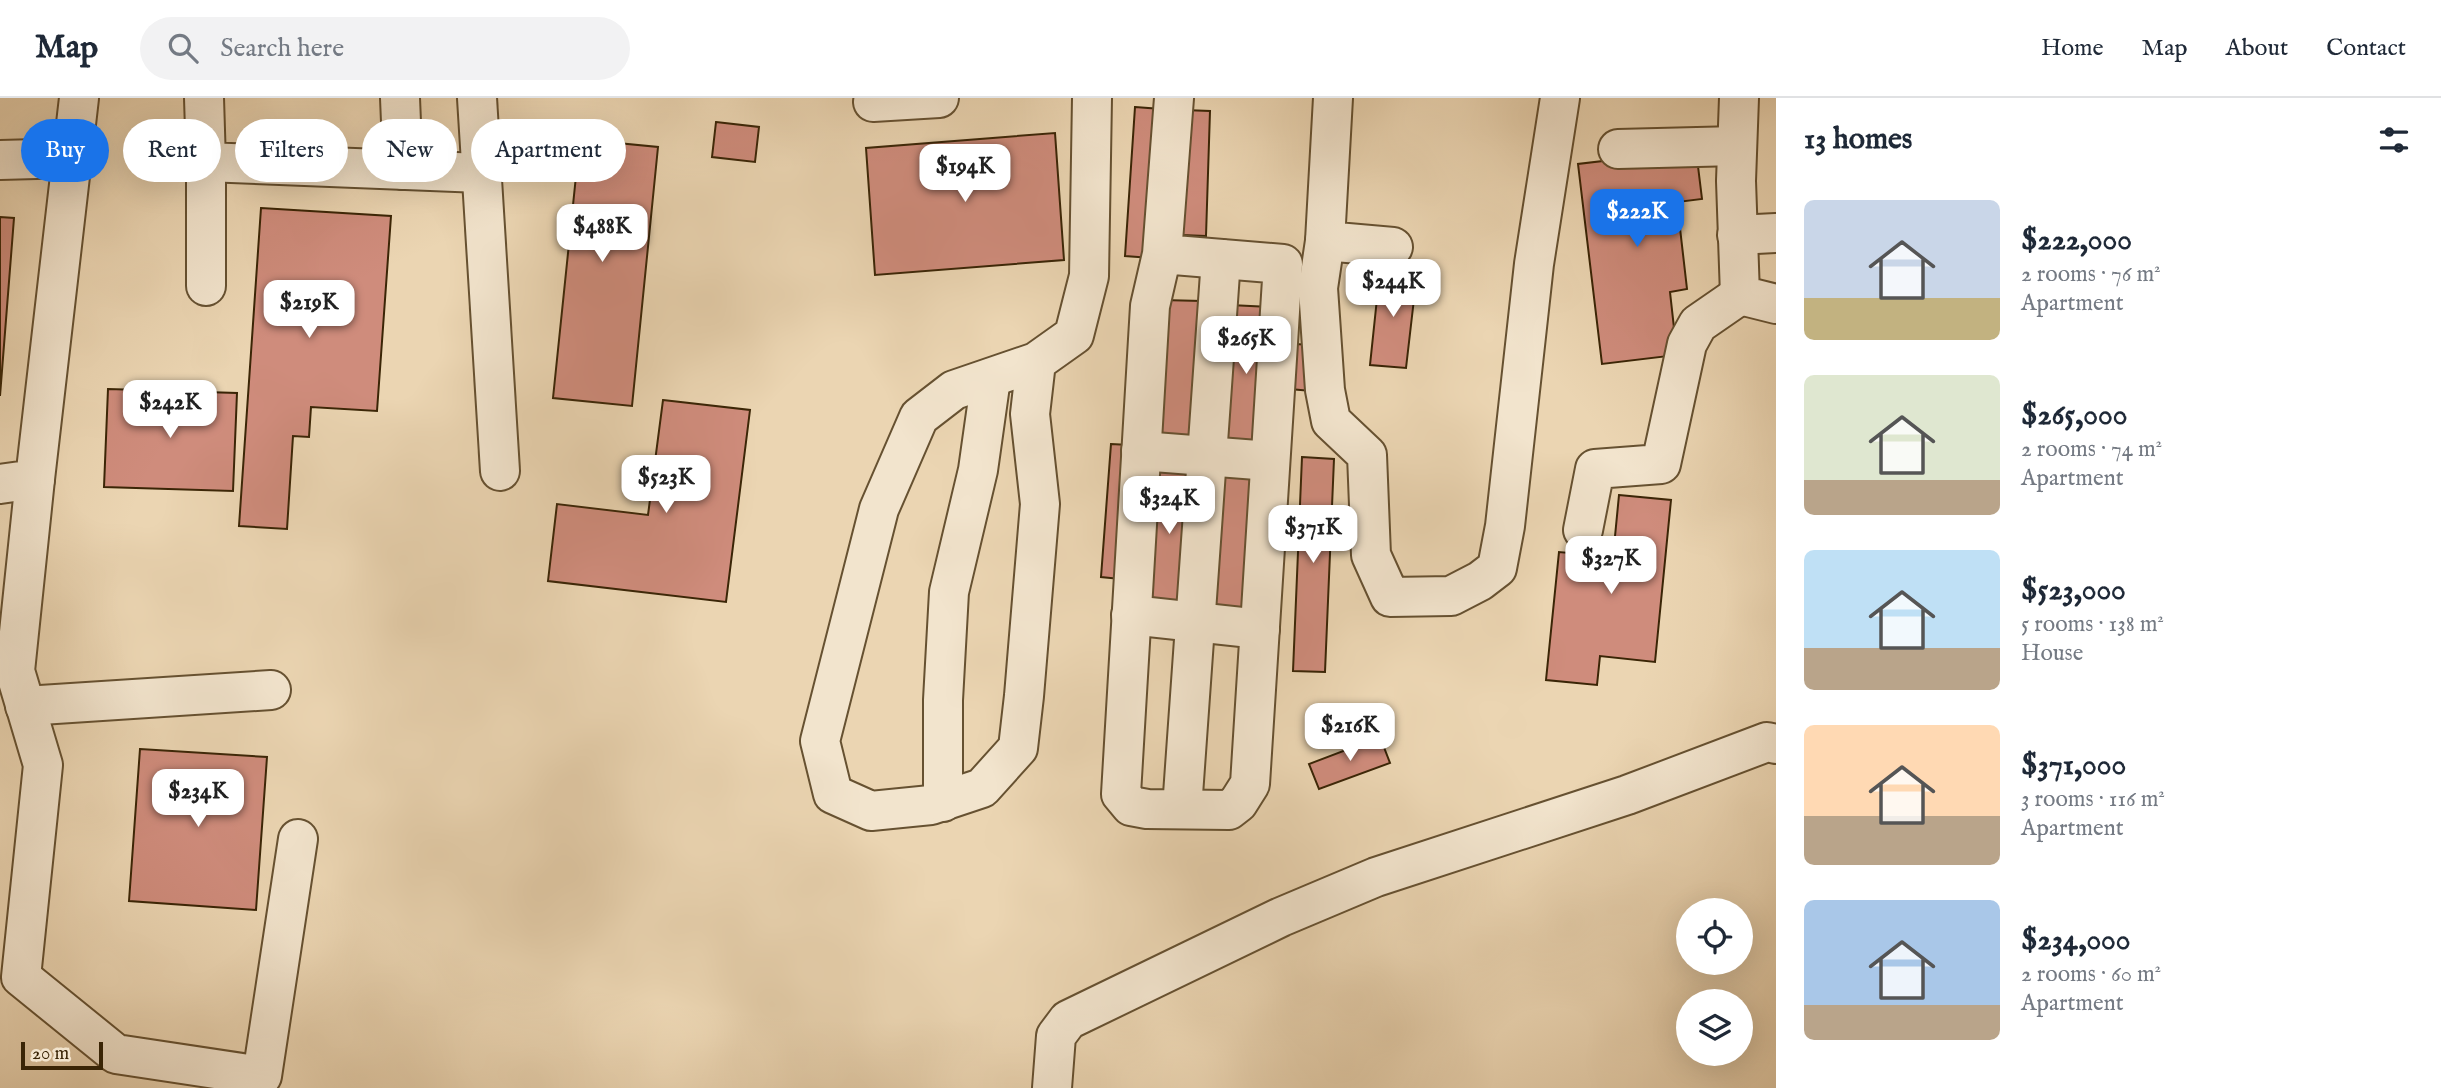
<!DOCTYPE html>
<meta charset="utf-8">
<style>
body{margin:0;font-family:"IM FELL English",serif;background:#f2f2f3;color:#1f2937;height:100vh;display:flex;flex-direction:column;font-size:26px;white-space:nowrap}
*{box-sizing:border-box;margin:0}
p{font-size:23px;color:#747a83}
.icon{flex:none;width:38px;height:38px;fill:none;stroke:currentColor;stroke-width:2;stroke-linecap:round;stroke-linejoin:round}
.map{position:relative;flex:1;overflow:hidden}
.drawer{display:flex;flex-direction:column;background:#fff;width:665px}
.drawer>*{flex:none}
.hud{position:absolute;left:21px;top:21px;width:665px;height:63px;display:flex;gap:14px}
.fabs{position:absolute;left:1676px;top:800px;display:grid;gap:14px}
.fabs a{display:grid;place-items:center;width:77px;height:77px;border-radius:50%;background:#fff;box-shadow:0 7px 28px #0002;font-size:35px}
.scale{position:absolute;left:21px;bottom:18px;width:82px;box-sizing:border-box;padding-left:7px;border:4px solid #3a2506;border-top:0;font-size:19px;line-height:24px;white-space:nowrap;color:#3a2506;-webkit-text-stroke:5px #f2e4cd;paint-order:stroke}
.price{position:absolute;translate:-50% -60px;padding:0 16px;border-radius:14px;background:#fff;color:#222;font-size:23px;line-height:46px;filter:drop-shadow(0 2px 4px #0008)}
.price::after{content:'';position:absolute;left:50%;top:42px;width:21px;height:16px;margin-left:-10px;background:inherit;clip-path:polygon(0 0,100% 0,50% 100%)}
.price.current{background:#1a73e8;color:#fff}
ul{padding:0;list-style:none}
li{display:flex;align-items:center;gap:21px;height:175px;padding:0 28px}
li span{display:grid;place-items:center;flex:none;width:196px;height:140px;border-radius:10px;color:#555}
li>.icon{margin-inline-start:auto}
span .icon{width:84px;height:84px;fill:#fffc;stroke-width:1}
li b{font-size:30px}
h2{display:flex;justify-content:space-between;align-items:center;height:84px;padding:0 28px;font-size:30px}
.chip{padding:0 24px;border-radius:32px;background:#fff;box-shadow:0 7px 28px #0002;font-size:24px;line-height:63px}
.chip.current{background:#1a73e8;color:#fff}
header{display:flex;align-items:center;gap:42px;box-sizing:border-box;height:98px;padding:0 35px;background:#fff;border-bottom:2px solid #e0e1e3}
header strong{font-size:33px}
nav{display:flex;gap:38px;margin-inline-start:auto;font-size:24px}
.search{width:490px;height:63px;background:#f2f2f3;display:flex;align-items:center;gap:18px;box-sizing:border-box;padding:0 24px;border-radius:38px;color:#747a83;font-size:26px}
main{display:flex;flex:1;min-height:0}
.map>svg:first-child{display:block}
.building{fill:#cf8c7c;stroke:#3a2506;stroke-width:2}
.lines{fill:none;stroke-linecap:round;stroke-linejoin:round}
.minor-casing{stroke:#665131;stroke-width:42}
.minor{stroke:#f2e4cd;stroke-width:38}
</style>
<header>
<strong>Map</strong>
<div class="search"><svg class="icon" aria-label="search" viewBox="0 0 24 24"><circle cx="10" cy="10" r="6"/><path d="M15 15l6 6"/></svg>Search here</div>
<nav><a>Home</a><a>Map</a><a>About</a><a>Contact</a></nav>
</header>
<main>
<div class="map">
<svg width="1776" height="990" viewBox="0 0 1776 990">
<rect width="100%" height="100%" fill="#ebd5b2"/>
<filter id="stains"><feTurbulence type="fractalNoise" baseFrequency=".00286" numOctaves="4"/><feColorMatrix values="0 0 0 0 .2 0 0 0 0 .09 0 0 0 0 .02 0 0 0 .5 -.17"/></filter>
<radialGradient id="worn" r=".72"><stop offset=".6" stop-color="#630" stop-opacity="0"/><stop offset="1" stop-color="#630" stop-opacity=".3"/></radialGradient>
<g class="building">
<path d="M1135 9 1161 11 1151 160 1125 158Z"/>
<path d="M1184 12 1210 13 1206 138 1181 137Z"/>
<path d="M716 24 759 29 755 64 712 59Z"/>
<path d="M1055 35 1064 162 875 177 866 50Z"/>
<path d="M535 37 658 49 632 308 553 300 576 78 531 74Z"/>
<path d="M1696 52 1702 101 1677 104 1687 191 1670 194 1677 257 1602 266 1578 66Z"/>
<path d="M261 110 391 118 377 313 311 309 309 339 293 338 287 431 239 428Z"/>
<path d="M0 119 14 120 0 298Z"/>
<path d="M1380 172 1417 175 1406 270 1370 267Z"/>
<path d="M1162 202 1202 203 1200 343H1160Z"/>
<path d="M1230 207 1270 209 1262 349 1222 347Z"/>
<path d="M1294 246 1314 247 1311 293 1290 291Z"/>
<path d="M108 291 237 295 233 393 104 389Z"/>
<path d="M663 302 750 312 726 504 548 483 557 406 648 417Z"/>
<path d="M1111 346 1129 347 1120 481 1101 479Z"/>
<path d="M1302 359 1334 361 1325 574 1293 573Z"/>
<path d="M1152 368 1191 369 1185 508 1146 506Z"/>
<path d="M1216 373 1256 374 1251 513 1211 512Z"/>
<path d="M1619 397 1671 402 1655 564 1600 558 1597 587 1546 582 1559 454 1613 459Z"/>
<path d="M1380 639 1390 665 1319 691 1309 666Z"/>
<path d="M140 651 267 659 256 812 129 803Z"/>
</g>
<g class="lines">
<defs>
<g id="minor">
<path d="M204 0 206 64 481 75"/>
<path d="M400 0 403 72"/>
<path d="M477 0 500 373"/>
<path d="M1333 0 1325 143 1393 149"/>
<path d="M1739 0 1736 83 1740 197 1776 206"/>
<path d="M873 4 939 0"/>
<path d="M1618 51 1737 48"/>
<path d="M0 62 73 60"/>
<path d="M206 64V188"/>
<path d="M1737 137 1776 135"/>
<path d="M1325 143 1318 190 1325 292 1331 323 1367 357 1371 457 1390 499 1451 498 1480 483 1497 470 1505 428 1534 166 1560 0"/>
<path d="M1162 156 1283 166 1250 686 1238 705 1229 712 1147 711 1131 708 1121 696 1150 208 1162 156 1174 0"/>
<path d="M1036 264 1030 316 1040 406 1024 598 1018 650 982 690 931 707 871 713 833 696 820 643 879 411 919 319 954 292 1036 264 1074 237 1089 178 1092 0"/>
<path d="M1141 353 1270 363"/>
<path d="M35 381 15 573 43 667 21 879 116 956 262 978 298 741"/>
<path d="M0 386 35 381 79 0"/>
<path d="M1583 432 1595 371 1661 366 1687 246 1698 226 1740 197"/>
<path d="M1131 517 1260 531"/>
<path d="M25 608 271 592"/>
<path d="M943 704V602L949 494 978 372 991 280"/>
<path d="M1182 711 1221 161"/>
<path d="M1052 990 1056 938 1068 922 1281 819 1376 779 1627 697 1767 644 1776 646"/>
</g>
</defs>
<use href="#minor" class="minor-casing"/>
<use href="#minor" class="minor"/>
</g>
<rect width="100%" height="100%" filter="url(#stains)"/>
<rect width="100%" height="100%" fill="url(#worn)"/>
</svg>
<div class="fabs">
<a><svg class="icon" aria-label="locate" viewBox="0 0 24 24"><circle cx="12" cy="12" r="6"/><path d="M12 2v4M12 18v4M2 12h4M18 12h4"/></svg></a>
<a><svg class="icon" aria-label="layers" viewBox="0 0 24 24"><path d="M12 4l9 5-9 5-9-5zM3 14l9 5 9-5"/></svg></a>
</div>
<div class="scale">20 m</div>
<b class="price" style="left:965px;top:106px">$194K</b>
<b class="price current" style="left:1637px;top:151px">$222K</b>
<b class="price" style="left:602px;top:166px">$488K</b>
<b class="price" style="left:1393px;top:221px">$244K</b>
<b class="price" style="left:309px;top:242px">$219K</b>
<b class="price" style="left:1246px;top:278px">$265K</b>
<b class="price" style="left:170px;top:342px">$242K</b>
<b class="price" style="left:666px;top:417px">$523K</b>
<b class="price" style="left:1169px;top:438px">$324K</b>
<b class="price" style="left:1313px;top:467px">$371K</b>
<b class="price" style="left:1611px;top:498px">$327K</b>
<b class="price" style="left:1350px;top:665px">$216K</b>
<b class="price" style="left:198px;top:731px">$234K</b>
<div class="hud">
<a class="chip current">Buy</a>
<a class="chip">Rent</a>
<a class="chip">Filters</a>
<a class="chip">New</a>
<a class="chip">Apartment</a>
</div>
</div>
<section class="drawer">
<h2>13 homes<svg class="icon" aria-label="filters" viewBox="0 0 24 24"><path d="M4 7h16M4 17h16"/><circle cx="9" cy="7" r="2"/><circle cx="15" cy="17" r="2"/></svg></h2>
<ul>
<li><span style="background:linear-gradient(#c9d6e8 70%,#c2b280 0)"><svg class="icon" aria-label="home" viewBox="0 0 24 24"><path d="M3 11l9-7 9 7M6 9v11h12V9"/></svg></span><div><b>$222,000</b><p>2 rooms · 76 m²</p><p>Apartment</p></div></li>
<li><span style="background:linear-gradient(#dfe7d0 75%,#b9a48a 0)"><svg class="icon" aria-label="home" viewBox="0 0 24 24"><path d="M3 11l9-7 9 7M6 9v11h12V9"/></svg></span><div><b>$265,000</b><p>2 rooms · 74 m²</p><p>Apartment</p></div></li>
<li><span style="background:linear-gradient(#bfe0f5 70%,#b9a48a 0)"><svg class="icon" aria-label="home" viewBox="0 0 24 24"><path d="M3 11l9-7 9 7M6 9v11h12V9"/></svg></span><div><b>$523,000</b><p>5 rooms · 138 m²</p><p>House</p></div></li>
<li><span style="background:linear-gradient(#ffd9b3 65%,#b9a48a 0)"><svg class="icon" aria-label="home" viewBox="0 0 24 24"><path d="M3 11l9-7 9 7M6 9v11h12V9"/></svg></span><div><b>$371,000</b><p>3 rooms · 116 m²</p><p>Apartment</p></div></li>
<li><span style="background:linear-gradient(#a9c7e8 75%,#b9a48a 0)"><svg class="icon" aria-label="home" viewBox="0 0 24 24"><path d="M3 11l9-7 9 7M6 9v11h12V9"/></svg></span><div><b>$234,000</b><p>2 rooms · 60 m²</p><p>Apartment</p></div></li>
</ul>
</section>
</main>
